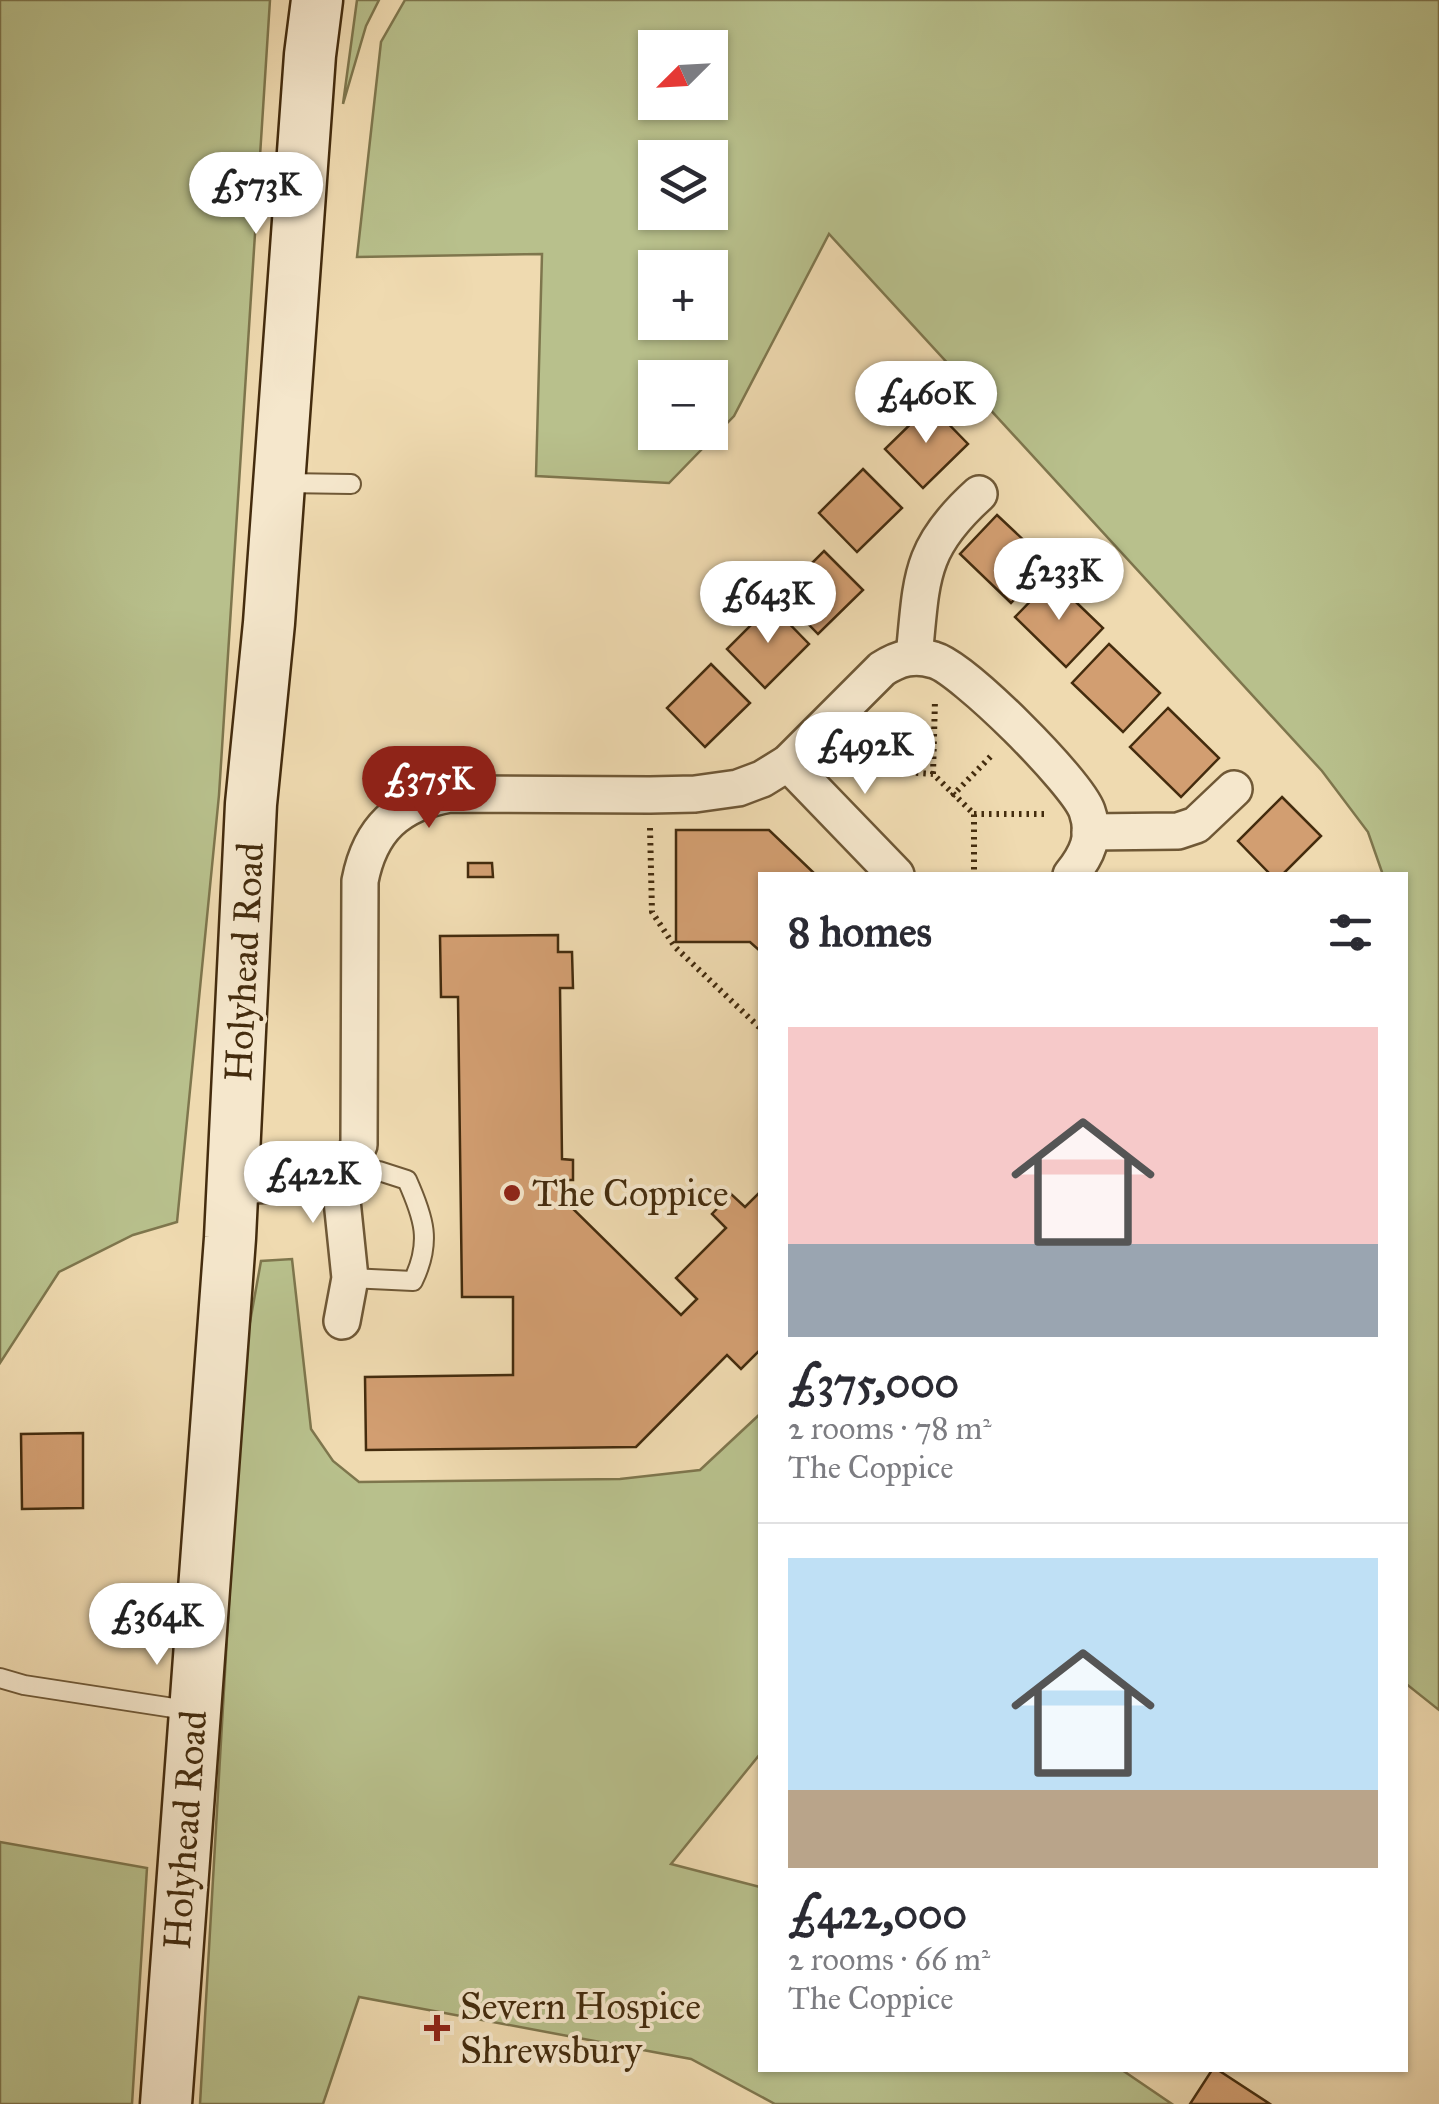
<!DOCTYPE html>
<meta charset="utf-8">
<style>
body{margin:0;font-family:"IM FELL Great Primer",serif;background:#f2f2f3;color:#2b2b33;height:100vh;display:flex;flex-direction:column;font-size:38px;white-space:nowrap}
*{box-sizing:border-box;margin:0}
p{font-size:32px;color:#7c7c81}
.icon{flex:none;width:55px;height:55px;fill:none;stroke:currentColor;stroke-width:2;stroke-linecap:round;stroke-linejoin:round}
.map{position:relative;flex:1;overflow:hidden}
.side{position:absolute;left:758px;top:872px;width:650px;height:1200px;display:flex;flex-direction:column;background:#fff;border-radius:0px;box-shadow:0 2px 8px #0004}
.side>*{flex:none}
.needle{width:65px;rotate:246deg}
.buttons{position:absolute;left:638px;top:30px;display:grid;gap:20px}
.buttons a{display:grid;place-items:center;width:90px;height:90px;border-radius:0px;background:#fff;box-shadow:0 2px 8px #0004;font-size:50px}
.price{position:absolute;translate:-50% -85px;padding:0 22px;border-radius:35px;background:#fff;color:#222;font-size:32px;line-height:65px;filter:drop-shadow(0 2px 5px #0008)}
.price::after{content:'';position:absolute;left:50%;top:60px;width:30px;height:22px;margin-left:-15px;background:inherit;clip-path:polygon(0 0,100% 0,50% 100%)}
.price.active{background:#8f2418;color:#fff}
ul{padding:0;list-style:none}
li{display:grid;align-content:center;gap:20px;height:530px;padding:0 30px}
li+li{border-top:2px solid #e1e1e2}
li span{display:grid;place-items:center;height:310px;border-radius:0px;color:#555}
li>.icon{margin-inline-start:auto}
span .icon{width:180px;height:180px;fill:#fffc;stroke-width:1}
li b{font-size:42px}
h2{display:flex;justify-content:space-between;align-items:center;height:120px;padding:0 30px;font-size:42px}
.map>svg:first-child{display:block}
.green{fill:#b8c08c;stroke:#7e764d;stroke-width:2.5;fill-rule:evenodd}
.building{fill:#d29e71;stroke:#442c0e;stroke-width:2.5}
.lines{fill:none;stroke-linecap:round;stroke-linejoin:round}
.lane-casing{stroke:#6f5836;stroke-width:22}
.street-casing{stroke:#6f5836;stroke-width:40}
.secondary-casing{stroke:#442c0e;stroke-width:55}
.path{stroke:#442c0e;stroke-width:6;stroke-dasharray:2.5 5;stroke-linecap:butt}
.lane{stroke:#f5e7cc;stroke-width:18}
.street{stroke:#f5e7cc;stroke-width:35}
.secondary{stroke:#f5e7cc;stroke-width:50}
.poi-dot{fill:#8f2418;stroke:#f5e7cc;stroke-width:4}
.labels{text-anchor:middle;stroke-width:8;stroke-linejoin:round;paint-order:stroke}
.street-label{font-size:38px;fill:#442c0e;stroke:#f5e7cc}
.poi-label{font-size:38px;fill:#442c0e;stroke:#f5e7cc;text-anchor:start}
</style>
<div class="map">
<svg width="1439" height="2104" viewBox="0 0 1439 2104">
<rect width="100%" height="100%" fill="#efdab0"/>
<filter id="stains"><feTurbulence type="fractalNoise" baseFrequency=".002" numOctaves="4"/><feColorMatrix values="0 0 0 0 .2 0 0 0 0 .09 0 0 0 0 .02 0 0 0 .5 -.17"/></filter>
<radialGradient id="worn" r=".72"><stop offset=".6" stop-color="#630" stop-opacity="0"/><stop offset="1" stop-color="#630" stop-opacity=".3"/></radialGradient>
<g class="green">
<path d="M0 0H270L219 795 177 1222 133 1235 59 1272 0 1363Z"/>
<path d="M357 0H379L366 26 343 104Z"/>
<path d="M405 0H1439V1710L1405 1683V875H1383L1368 832 1322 771 829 234 734 416 669 483 536 476 542 254 357 257 381 42ZM655 48H710V102H655ZM655 158H710V212H655ZM655 268H710V322H655ZM655 378H710V432H655Z"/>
<path d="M292 1259 311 1429 333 1461 359 1482 620 1479 700 1470 760 1414V1754L671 1864 760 1887V2070H1122L1172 2104H775L691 2059 359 1997 323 2104H200L243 1361 261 1261Z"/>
<path d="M0 1842 147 1868 132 2104H0Z"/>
</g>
<g class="building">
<path d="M930 405 968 444 923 488 885 449Z"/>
<path d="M863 469 902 508 857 552 819 513Z"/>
<path d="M997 515 1049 564 1011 603 960 554Z"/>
<path d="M824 551 863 590 818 634 780 595Z"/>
<path d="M1052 579 1103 628 1066 667 1015 617Z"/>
<path d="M771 605 809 644 765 688 727 649Z"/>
<path d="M1109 644 1160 693 1123 732 1072 683Z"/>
<path d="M711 664 750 703 705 747 667 708Z"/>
<path d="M1168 708 1219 758 1181 797 1130 747Z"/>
<path d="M1282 797 1321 836 1282 875H1271L1238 841Z"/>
<path d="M676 830H769L816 875H760V951L750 942H676Z"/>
<path d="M468 863H492L493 877H468Z"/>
<path d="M558 935V952H572L573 988H560L562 1159 573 1160V1180H563V1199L681 1315 697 1299 676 1278 726 1228 712 1214 731 1194 745 1207 760 1192V1350L741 1369 727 1355 636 1447 366 1450 365 1377 513 1375V1297H462L458 997H441L440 936Z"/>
<path d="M83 1433V1508L22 1509 21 1434Z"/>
<path d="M1212 2070H1218L1270 2104H1190Z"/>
</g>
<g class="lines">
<defs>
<g id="lane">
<path d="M284 483 351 484"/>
<path d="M340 1181 379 1171 407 1180C424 1218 432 1242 413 1281L350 1278"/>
<path d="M0 1678 24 1685 193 1711"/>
</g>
<g id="street">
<path d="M914 657C922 579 918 549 979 494"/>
<path d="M788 763 896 875"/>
<path d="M1090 832 1178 831 1196 825 1234 789"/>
<path d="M340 1181 359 1145 360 881C370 829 398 803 450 794L650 795 695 794 738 788 762 779 788 763 882 669C899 658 914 654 934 660 963 668 1077 782 1087 811 1096 837 1087 855 1071 875"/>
<path d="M233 1186 340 1181 350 1278 342 1321"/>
</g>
<path id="secondary" d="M166 2104 230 1238 251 804 269 623 310 55 317 0"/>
</defs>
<use href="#lane" class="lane-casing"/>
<use href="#street" class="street-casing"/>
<use href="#secondary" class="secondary-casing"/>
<g class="path">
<path d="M841 768 933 774 974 814V875"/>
<path d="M933 774 935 700"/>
<path d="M952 796 993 754"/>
<path d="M974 814H1047"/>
<path d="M650 828 652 912 675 947 760 1028"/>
</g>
<use href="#lane" class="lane"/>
<use href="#street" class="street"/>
<use href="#secondary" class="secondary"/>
</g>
<g class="poi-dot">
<circle cx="512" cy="1193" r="10"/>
<path d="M432 2013h10v10h10v10h-10v10h-10v-10h-10v-10h10z"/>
</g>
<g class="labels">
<g class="street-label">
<text transform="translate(244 962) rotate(-87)" y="13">Holyhead Road</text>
<text transform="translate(185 1830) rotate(-86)" y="13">Holyhead Road</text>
</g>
<g class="poi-label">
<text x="532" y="1206">The Coppice</text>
<text x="460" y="2019">Severn Hospice<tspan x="460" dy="44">Shrewsbury</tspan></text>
</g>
</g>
<rect width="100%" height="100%" filter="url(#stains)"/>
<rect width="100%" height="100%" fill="url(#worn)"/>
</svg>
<div class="buttons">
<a><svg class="needle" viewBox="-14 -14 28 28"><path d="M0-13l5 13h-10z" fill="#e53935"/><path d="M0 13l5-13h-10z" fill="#7c7c81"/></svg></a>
<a><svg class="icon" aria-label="layers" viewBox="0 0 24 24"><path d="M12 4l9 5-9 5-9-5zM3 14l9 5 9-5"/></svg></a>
<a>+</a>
<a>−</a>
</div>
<b class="price" style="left:256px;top:237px">£573K</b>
<b class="price" style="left:926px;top:446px">£460K</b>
<b class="price" style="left:1059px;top:623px">£233K</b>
<b class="price" style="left:768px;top:646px">£643K</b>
<b class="price" style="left:865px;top:797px">£492K</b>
<b class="price active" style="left:429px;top:831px">£375K</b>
<b class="price" style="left:313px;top:1226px">£422K</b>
<b class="price" style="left:157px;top:1668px">£364K</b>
<section class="side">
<h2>8 homes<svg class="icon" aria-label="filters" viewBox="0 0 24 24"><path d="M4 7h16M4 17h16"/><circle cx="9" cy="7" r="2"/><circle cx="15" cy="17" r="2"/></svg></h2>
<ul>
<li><span style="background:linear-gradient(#f6c9c9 70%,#9aa5b1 0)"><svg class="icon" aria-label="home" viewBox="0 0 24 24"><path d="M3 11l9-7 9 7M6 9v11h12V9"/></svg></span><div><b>£375,000</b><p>2 rooms · 78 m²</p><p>The Coppice</p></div></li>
<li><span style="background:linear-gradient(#bfe0f5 75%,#b9a48a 0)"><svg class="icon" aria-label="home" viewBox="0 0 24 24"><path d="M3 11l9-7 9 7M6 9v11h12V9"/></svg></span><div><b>£422,000</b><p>2 rooms · 66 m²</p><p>The Coppice</p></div></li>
</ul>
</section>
</div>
